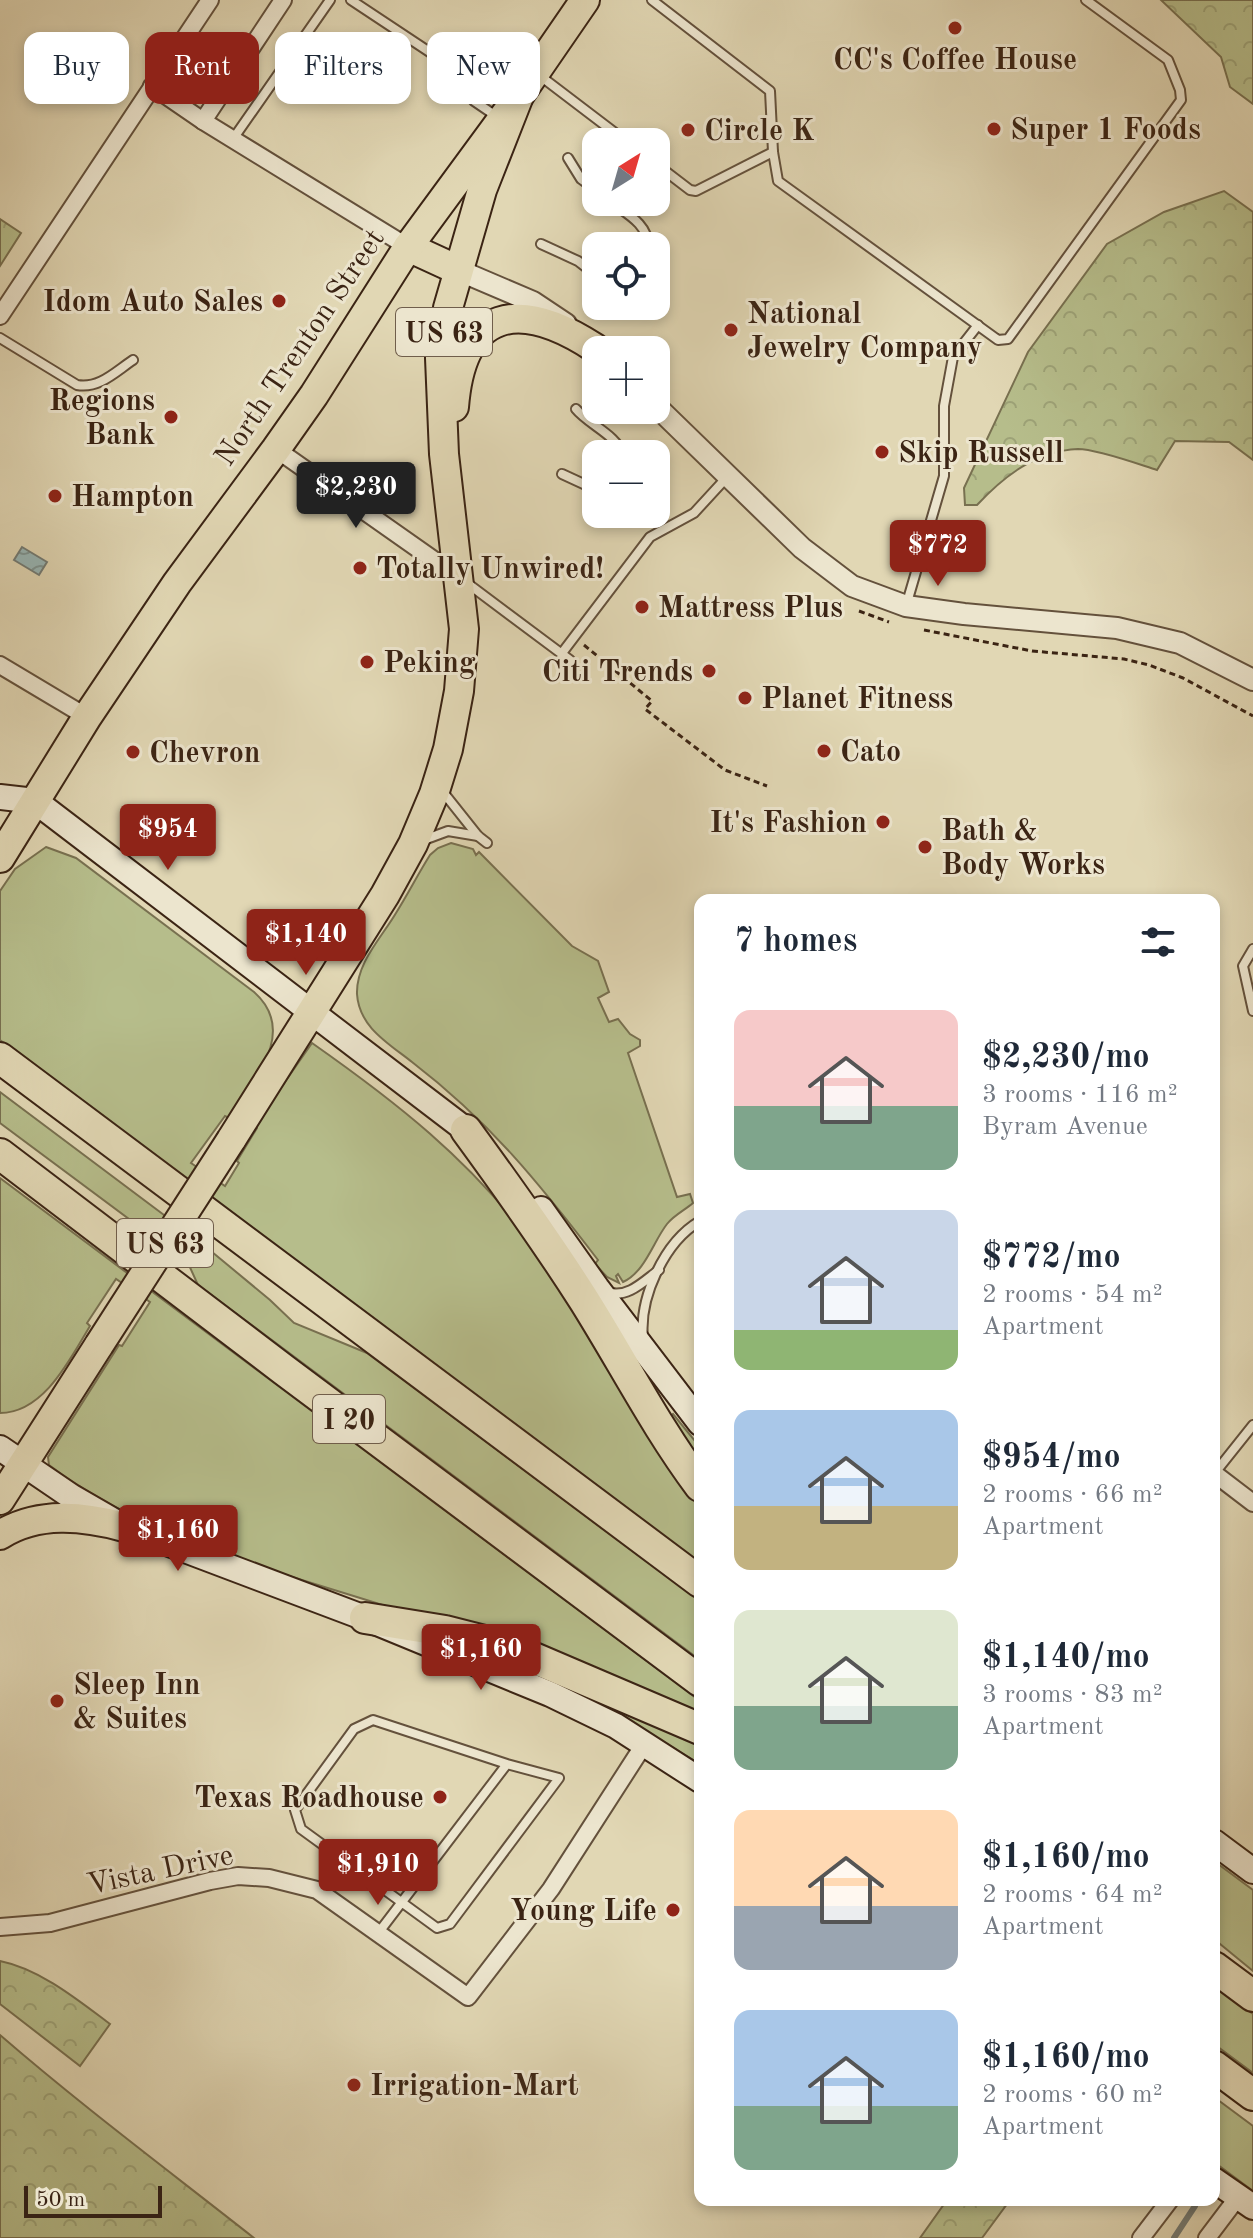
<!DOCTYPE html>
<meta charset="utf-8">
<style>
body{margin:0;font-family:"Old Standard TT",serif;background:#f2f2f3;color:#1f2937;height:100vh;display:flex;flex-direction:column;font-size:30px;white-space:nowrap}
*{box-sizing:border-box;margin:0}
p{font-size:26px;color:#747a83}
.icon{flex:none;width:44px;height:44px;fill:none;stroke:currentColor;stroke-width:2;stroke-linecap:round;stroke-linejoin:round}
.map{position:relative;flex:1;overflow:hidden}
.side{position:absolute;left:694px;top:894px;width:526px;height:1312px;display:flex;flex-direction:column;background:#fff;border-radius:16px;box-shadow:0 4px 12px #0003}
.side>*{flex:none}
.hud{position:absolute;left:24px;top:32px;width:550px;height:72px;display:flex;gap:16px}
.needle{width:52px;rotate:37deg}
.tools{position:absolute;left:582px;top:128px;display:grid;gap:16px}
.tools a{display:grid;place-items:center;width:88px;height:88px;border-radius:16px;background:#fff;box-shadow:0 4px 12px #0003;font-size:40px}
.scale{position:absolute;left:24px;bottom:20px;width:138px;box-sizing:border-box;padding-left:8px;border:4px solid #3b2414;border-top:0;font-size:22px;line-height:28px;white-space:nowrap;color:#3b2414;-webkit-text-stroke:6px #ece5ce;paint-order:stroke}
.price{position:absolute;translate:-50% -68px;padding:0 18px;border-radius:8px;background:#8f2418;color:#fff;font-size:26px;line-height:52px;filter:drop-shadow(0 2px 4px #0008)}
.price::after{content:'';position:absolute;left:50%;top:48px;width:24px;height:18px;margin-left:-12px;background:inherit;clip-path:polygon(0 0,100% 0,50% 100%)}
.price.current{background:#222;color:#fff}
ul{padding:0;list-style:none}
li{display:flex;align-items:center;gap:24px;height:200px;padding:0 40px}
li span{display:grid;place-items:center;flex:none;width:224px;height:160px;border-radius:16px;color:#555}
li>.icon{margin-inline-start:auto}
span .icon{width:96px;height:96px;fill:#fffc;stroke-width:1}
li b{font-size:34px}
h2{display:flex;justify-content:space-between;align-items:center;height:96px;padding:0 40px;font-size:34px}
.chip{padding:0 28px;border-radius:16px;background:#fff;box-shadow:0 4px 12px #0003;font-size:28px;line-height:72px}
.chip.current{background:#8f2418;color:#fff}
.map>svg:first-child{display:block}
.grass{fill:#b6bd8b;stroke:#787050;stroke-width:2}
.forest{fill:url(#forest-crowns);stroke:#787050;stroke-width:2}
.water{fill:url(#water-waves);stroke:#737c76;stroke-width:2}
.lines{fill:none;stroke-linecap:round;stroke-linejoin:round}
.stream{stroke:#737c76;stroke-width:6}
.service-casing{stroke:#64513c;stroke-width:12}
.minor-casing{stroke:#64513c;stroke-width:20}
.tertiary-casing{stroke:#64513c;stroke-width:24}
.secondary-casing{stroke:#3b2414;stroke-width:28}
.trunk-casing{stroke:#3b2414;stroke-width:32}
.motorway-casing{stroke:#3b2414;stroke-width:34}
.path{stroke:#3b2414;stroke-width:3;stroke-dasharray:6 4;stroke-linecap:butt}
.service{stroke:#ece5ce;stroke-width:8}
.minor{stroke:#ece5ce;stroke-width:16}
.tertiary{stroke:#ece5ce;stroke-width:20}
.secondary{stroke:#ece5ce;stroke-width:24}
.trunk{stroke:#e1d7b4;stroke-width:28}
.motorway{stroke:#e1d7b4;stroke-width:30}
.trunk-bridge-casing{stroke:#3b2414;stroke-width:32;stroke-linecap:butt}
.trunk-bridge{stroke:#e1d7b4;stroke-width:28}
.poi-dot{fill:#8f2418;stroke:#ece5ce;stroke-width:3}
.labels{text-anchor:middle;stroke-width:6;stroke-linejoin:round;paint-order:stroke}
.shield{fill:#ece5ce;stroke:#705e4c;stroke-width:2}
.shield-label{font-size:28px;font-weight:bold;fill:#3b2414}
.poi-label{font-size:30px;font-weight:bold;fill:#3b2414;stroke:#ece5ce;text-anchor:start}
.street-label{font-size:30px;fill:#3b2414;stroke:#ece5ce}
</style>
<div class="map">
<svg width="1253" height="2238" viewBox="0 0 1253 2238">
<defs>
<pattern id="forest-crowns" width="20" height="18" patternUnits="userSpaceOnUse" patternTransform="scale(2)"><rect width="20" height="18" fill="#b6bd8b"/><path d="M2 6a3 3 0 1 1 6 0M12 15a3 3 0 1 1 6 0" fill="none" stroke="#9da277"/></pattern>
<pattern id="water-waves" width="16" height="10" patternUnits="userSpaceOnUse" patternTransform="scale(2)"><rect width="16" height="10" fill="#98b7b7"/><path d="M0 5q4-4 8 0t8 0" fill="none" stroke="#7d9594"/></pattern>
</defs>
<rect width="100%" height="100%" fill="#e1d7b4"/>
<filter id="stains"><feTurbulence type="fractalNoise" baseFrequency=".0025" numOctaves="4"/><feColorMatrix values="0 0 0 0 .2 0 0 0 0 .09 0 0 0 0 .02 0 0 0 .5 -.17"/></filter>
<radialGradient id="worn" r=".72"><stop offset=".6" stop-color="#630" stop-opacity="0"/><stop offset="1" stop-color="#630" stop-opacity=".3"/></radialGradient>
<g class="grass">
<path d="M451 843 473 849 476 855 479 852 572 946 598 961 609 992 598 998 609 1022 618 1019 630 1034 640 1040V1046L628 1053 677 1197 690 1194 693 1203C685 1210 674 1215 667 1224 653 1242 645 1272 623 1282L618 1274 616 1276 619 1283 607 1277 595 1264 598 1260C539 1183 490 1122 412 1062 388 1043 359 1027 357 994 356 963 382 937 396 913 408 894 418 874 430 855L438 848Z"/>
<path d="M46 847 76 858 254 992C299 1032 253 1081 229 1118L225 1116 191 1163 225 1186 239 1163 237 1161 257 1128 255 1125 312 1043C396 1102 469 1159 531 1242L700 1507V1563L0 1040V891L15 869Z"/>
<path d="M0 1092 200 1242 270 1300 294 1323 367 1353 700 1601V1660L198 1285 188 1263 0 1123Z"/>
<path d="M0 1178 700 1701V1715C602 1681 505 1645 407 1613 286 1573 154 1544 49 1465L48 1457 119 1345 122 1346 150 1302 116 1279 87 1323 90 1326C70 1359 44 1413 0 1413Z"/>
<path d="M673 1414 700 1447V1467L668 1418Z"/>
<path d="M557 1681 700 1741V1764L617 1714 555 1685Z"/>
<path d="M1214 1861 1253 1890V1971L1214 1939Z"/>
<path d="M1214 1985 1253 2014V2073L1214 2044Z"/>
<path d="M1214 2097 1253 2126V2191L1214 2162Z"/>
</g>
<g class="forest">
<path d="M1161 0H1253V104L1230 87 1221 57Z"/>
<path d="M1224 191 1253 212V460L1229 442 1175 441 1157 470C1138 464 1097 449 1078 449 1036 451 1004 476 977 505H965L964 488 1028 352 1107 244 1164 212Z"/>
<path d="M0 219 21 233 0 266Z"/>
<path d="M0 1961C40 1969 78 2000 110 2024L80 2066 0 2004Z"/>
<path d="M0 2035C82 2106 169 2171 254 2238H0Z"/>
<path d="M947 2200H1010L982 2238H920Z"/>
</g>
<path class="water" d="M22 547 47 562 39 575 14 560Z"/>
<g class="lines">
<path class="stream" d="M1174 2238 1195 2206"/>
<defs>
<g id="service">
<path d="M351 0 434 55 474 101 496 116"/>
<path d="M652 0 770 91 773 152 778 181 998 340 1008 339 1181 100 1180 90 1168 60 1086 0"/>
<path d="M539 75 627 142"/>
<path d="M233 139 330 0"/>
<path d="M568 158 581 179 596 190"/>
<path d="M656 164 690 190 696 191 773 152"/>
<path d="M611 202C627 214 648 224 648 246"/>
<path d="M541 244 578 261 596 275"/>
<path d="M0 338 77 385C99 389 115 372 133 360"/>
<path d="M576 409C588 424 618 436 622 454"/>
<path d="M562 474 588 486H596"/>
<path d="M467 583 570 660"/>
<path d="M906 606 944 476V406L953 357 978 325"/>
<path d="M562 653 650 537 694 513 728 476"/>
<path d="M443 792 478 836 487 843"/>
<path d="M421 841 448 831 478 836"/>
<path d="M1253 949 1243 966 1253 1011"/>
<path d="M608 1292C627 1299 644 1281 659 1270"/>
<path d="M643 1338C639 1298 664 1242 700 1221"/>
<path d="M1214 1474 1253 1425"/>
<path d="M379 1932 507 1764 559 1778 450 1924 437 1928 301 1829 295 1810 354 1729 373 1720 507 1764"/>
</g>
<g id="minor">
<path d="M152 86 203 121 408 247"/>
<path d="M203 121 283 0"/>
<path d="M0 316 210 0"/>
<path d="M276 449 458 577"/>
<path d="M0 665 87 717"/>
<path d="M1215 1474 1253 1503"/>
<path d="M0 1927 50 1923 210 1881 238 1876 269 1878 317 1890 468 1997 551 1889 645 1743"/>
<path d="M1141 2238 1170 2200"/>
<path d="M1207 2238 1238 2197"/>
</g>
<g id="tertiary">
<path d="M458 270 533 302 566 324"/>
<path d="M656 406 802 548 852 586 906 606 964 614 1117 628 1180 643 1253 680"/>
</g>
<g id="secondary">
<path d="M0 797 35 801 466 1130 477 1142"/>
<path d="M541 1209 597 1288 700 1423"/>
<path d="M0 1448 72 1497 124 1527 365 1618 550 1694 616 1726 700 1780"/>
<path d="M1214 1842 1253 1871"/>
<path d="M1214 2180 1253 2207"/>
</g>
<g id="trunk">
<path d="M408 247 458 270"/>
<path d="M454 407C462 307 520 299 595 348"/>
<path d="M0 858 87 717 177 583 276 449 314 395 408 247 519 96 585 0"/>
<path d="M231 1140 385 895 413 844 434 794 448 749 459 691 464 629 444 454 440 358 448 308 482 190 519 96"/>
<path d="M0 1500 99 1345"/>
<path d="M0 1535C38 1511 83 1516 124 1527"/>
</g>
<g id="motorway">
<path d="M0 1058 700 1582"/>
<path d="M466 1130C507 1186 547 1242 584 1300 623 1362 656 1427 700 1486"/>
<path d="M0 1154 284 1370 700 1681"/>
<path d="M365 1618 445 1631 508 1647 700 1729"/>
<path d="M1214 1967 1253 1996"/>
<path d="M1214 2066 1253 2095"/>
</g>
</defs>
<use href="#service" class="service-casing"/>
<use href="#minor" class="minor-casing"/>
<use href="#tertiary" class="tertiary-casing"/>
<use href="#secondary" class="secondary-casing"/>
<use href="#trunk" class="trunk-casing"/>
<use href="#motorway" class="motorway-casing"/>
<g class="path">
<path d="M859 611 889 622"/>
<path d="M924 630 1032 651 1124 659 1149 665 1183 678 1253 716"/>
<path d="M584 645 652 701 645 709 725 770 767 786"/>
</g>
<use href="#service" class="service"/>
<use href="#minor" class="minor"/>
<use href="#tertiary" class="tertiary"/>
<use href="#secondary" class="secondary"/>
<use href="#trunk" class="trunk"/>
<use href="#motorway" class="motorway"/>
<defs>
<path id="trunk-bridge" d="M99 1345 231 1140"/>
</defs>
<use href="#trunk-bridge" class="trunk-bridge-casing"/>
<use href="#trunk-bridge" class="trunk-bridge"/>
</g>
<g class="poi-dot">
<circle cx="955" cy="28" r="8"/>
<circle cx="994" cy="129" r="8"/>
<circle cx="688" cy="130" r="8"/>
<circle cx="279" cy="301" r="8"/>
<circle cx="731" cy="330" r="8"/>
<circle cx="171" cy="417" r="8"/>
<circle cx="882" cy="452" r="8"/>
<circle cx="55" cy="496" r="8"/>
<circle cx="360" cy="568" r="8"/>
<circle cx="642" cy="607" r="8"/>
<circle cx="367" cy="662" r="8"/>
<circle cx="709" cy="671" r="8"/>
<circle cx="745" cy="698" r="8"/>
<circle cx="824" cy="751" r="8"/>
<circle cx="133" cy="752" r="8"/>
<circle cx="883" cy="822" r="8"/>
<circle cx="925" cy="847" r="8"/>
<circle cx="57" cy="1701" r="8"/>
<circle cx="440" cy="1797" r="8"/>
<circle cx="673" cy="1910" r="8"/>
<circle cx="354" cy="2085" r="8"/>
</g>
<g class="labels">
<g class="shield">
<rect x="396" y="308" width="96" height="48" rx="6"/>
<rect x="117" y="1219" width="96" height="48" rx="6"/>
<rect x="313" y="1395" width="72" height="48" rx="6"/>
</g>
<g class="shield-label">
<text x="444" y="342">US 63</text>
<text x="165" y="1253">US 63</text>
<text x="349" y="1429">I 20</text>
</g>
<g class="poi-label">
<text x="955" y="69" text-anchor="middle">CC's Coffee House</text>
<text x="1010" y="139">Super 1 Foods</text>
<text x="704" y="140">Circle K</text>
<text x="263" y="311" text-anchor="end">Idom Auto Sales</text>
<text x="747" y="323">National<tspan x="747" dy="34">Jewelry Company</tspan></text>
<text x="155" y="410" text-anchor="end">Regions<tspan x="155" dy="34">Bank</tspan></text>
<text x="898" y="462">Skip Russell</text>
<text x="71" y="506">Hampton</text>
<text x="376" y="578">Totally Unwired!</text>
<text x="658" y="617">Mattress Plus</text>
<text x="383" y="672">Peking</text>
<text x="693" y="681" text-anchor="end">Citi Trends</text>
<text x="761" y="708">Planet Fitness</text>
<text x="840" y="761">Cato</text>
<text x="149" y="762">Chevron</text>
<text x="867" y="832" text-anchor="end">It's Fashion</text>
<text x="941" y="840">Bath &amp;<tspan x="941" dy="34">Body Works</tspan></text>
<text x="73" y="1694">Sleep Inn<tspan x="73" dy="34">&amp; Suites</tspan></text>
<text x="424" y="1807" text-anchor="end">Texas Roadhouse</text>
<text x="657" y="1920" text-anchor="end">Young Life</text>
<text x="370" y="2095">Irrigation-Mart</text>
</g>
<g class="street-label">
<text transform="translate(299 347) rotate(-56)" y="10">North Trenton Street</text>
<text transform="translate(160 1869) rotate(-12)" y="10">Vista Drive</text>
</g>
</g>
<rect width="100%" height="100%" filter="url(#stains)"/>
<rect width="100%" height="100%" fill="url(#worn)"/>
</svg>
<div class="tools">
<a><svg class="needle" viewBox="-14 -14 28 28"><path d="M0-13l5 13h-10z" fill="#e53935"/><path d="M0 13l5-13h-10z" fill="#747a83"/></svg></a>
<a><svg class="icon" aria-label="locate" viewBox="0 0 24 24"><circle cx="12" cy="12" r="6"/><path d="M12 2v4M12 18v4M2 12h4M18 12h4"/></svg></a>
<a>+</a>
<a>−</a>
</div>
<div class="scale">50 m</div>
<b class="price current" style="left:356px;top:530px">$2,230</b>
<b class="price" style="left:938px;top:588px">$772</b>
<b class="price" style="left:168px;top:872px">$954</b>
<b class="price" style="left:306px;top:977px">$1,140</b>
<b class="price" style="left:178px;top:1573px">$1,160</b>
<b class="price" style="left:481px;top:1692px">$1,160</b>
<b class="price" style="left:378px;top:1907px">$1,910</b>
<div class="hud">
<a class="chip">Buy</a>
<a class="chip current">Rent</a>
<a class="chip">Filters</a>
<a class="chip">New</a>
</div>
<section class="side">
<h2>7 homes<svg class="icon" aria-label="filters" viewBox="0 0 24 24"><path d="M4 7h16M4 17h16"/><circle cx="9" cy="7" r="2"/><circle cx="15" cy="17" r="2"/></svg></h2>
<ul>
<li><span style="background:linear-gradient(#f6c9c9 60%,#7fa58c 0)"><svg class="icon" aria-label="home" viewBox="0 0 24 24"><path d="M3 11l9-7 9 7M6 9v11h12V9"/></svg></span><div><b>$2,230/mo</b><p>3 rooms · 116 m²</p><p>Byram Avenue</p></div></li>
<li><span style="background:linear-gradient(#c9d6e8 75%,#8fb573 0)"><svg class="icon" aria-label="home" viewBox="0 0 24 24"><path d="M3 11l9-7 9 7M6 9v11h12V9"/></svg></span><div><b>$772/mo</b><p>2 rooms · 54 m²</p><p>Apartment</p></div></li>
<li><span style="background:linear-gradient(#a9c7e8 60%,#c2b280 0)"><svg class="icon" aria-label="home" viewBox="0 0 24 24"><path d="M3 11l9-7 9 7M6 9v11h12V9"/></svg></span><div><b>$954/mo</b><p>2 rooms · 66 m²</p><p>Apartment</p></div></li>
<li><span style="background:linear-gradient(#dfe7d0 60%,#7fa58c 0)"><svg class="icon" aria-label="home" viewBox="0 0 24 24"><path d="M3 11l9-7 9 7M6 9v11h12V9"/></svg></span><div><b>$1,140/mo</b><p>3 rooms · 83 m²</p><p>Apartment</p></div></li>
<li><span style="background:linear-gradient(#ffd9b3 60%,#9aa5b1 0)"><svg class="icon" aria-label="home" viewBox="0 0 24 24"><path d="M3 11l9-7 9 7M6 9v11h12V9"/></svg></span><div><b>$1,160/mo</b><p>2 rooms · 64 m²</p><p>Apartment</p></div></li>
<li><span style="background:linear-gradient(#a9c7e8 60%,#7fa58c 0)"><svg class="icon" aria-label="home" viewBox="0 0 24 24"><path d="M3 11l9-7 9 7M6 9v11h12V9"/></svg></span><div><b>$1,160/mo</b><p>2 rooms · 60 m²</p><p>Apartment</p></div></li>
</ul>
</section>
</div>
